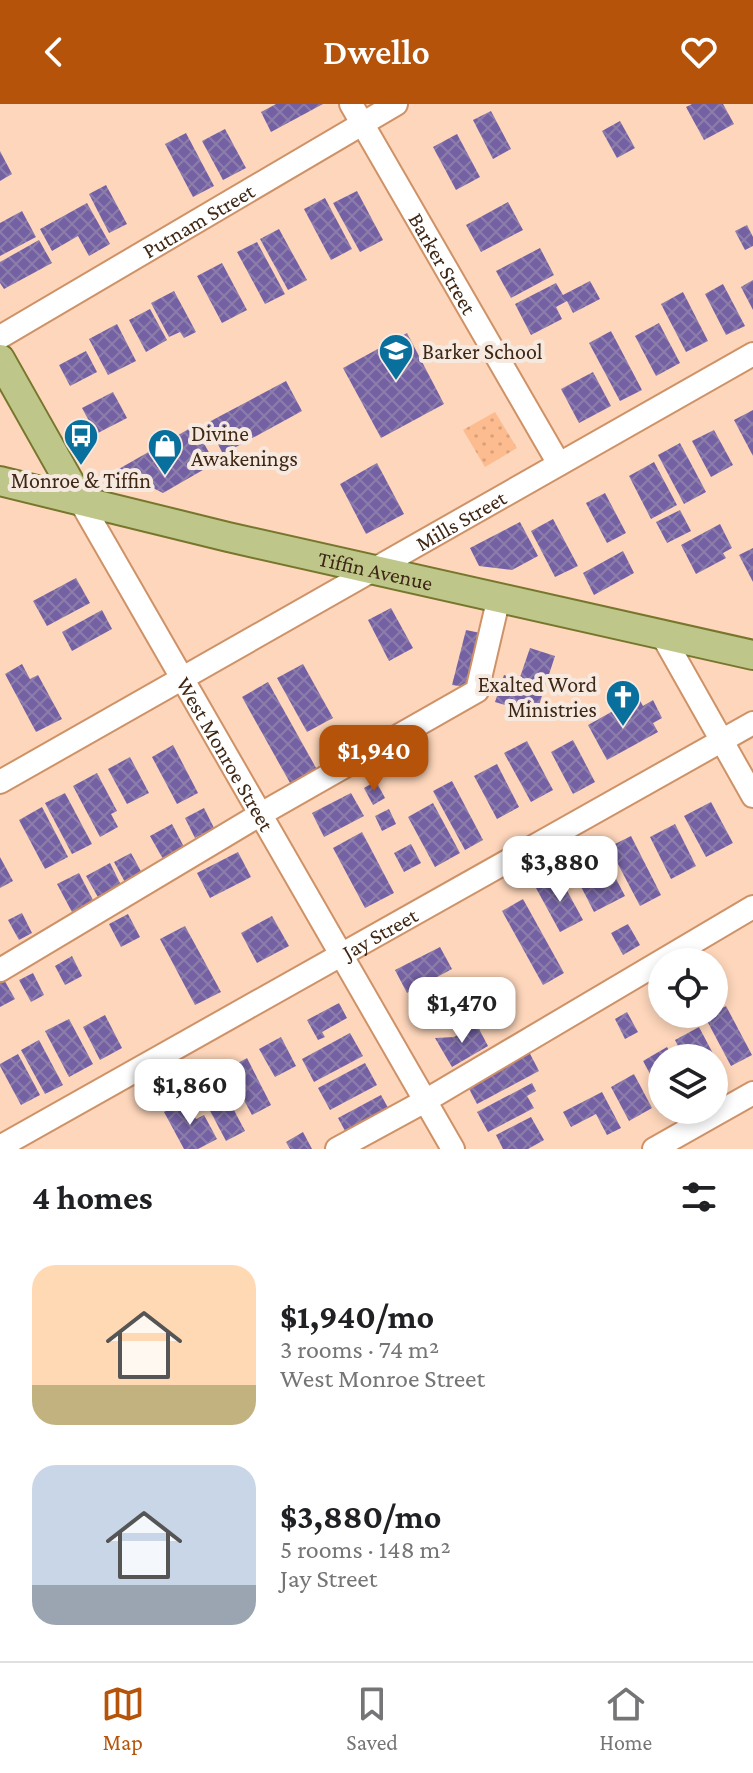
<!DOCTYPE html>
<meta charset="utf-8">
<style>
body{margin:0;font-family:"Crimson Pro",serif;background:#f2f2f2;color:#202124;height:100vh;display:flex;flex-direction:column;font-size:30px;white-space:nowrap}
*{box-sizing:border-box;margin:0}
p{font-size:26px;color:#757577}
.icon{flex:none;width:44px;height:44px;fill:none;stroke:currentColor;stroke-width:2;stroke-linecap:round;stroke-linejoin:round}
.map{position:relative;height:1045px;overflow:hidden}
.panel{display:flex;flex-direction:column;background:#fff;flex:1}
.panel>*{flex:none}
.buttons{position:absolute;left:648px;top:844px;display:grid;gap:16px}
.buttons a{display:grid;place-items:center;width:80px;height:80px;border-radius:50%;background:#fff;box-shadow:0 4px 12px #0003;font-size:40px}
.price{position:absolute;translate:-50% -68px;padding:0 18px;border-radius:16px;background:#fff;color:#222;font-size:26px;line-height:52px;filter:drop-shadow(0 2px 4px #0008)}
.price::after{content:'';position:absolute;left:50%;top:48px;width:24px;height:18px;margin-left:-12px;background:inherit;clip-path:polygon(0 0,100% 0,50% 100%)}
.price.current{background:#b45309;color:#fff}
ul{padding:0;list-style:none}
li{display:flex;align-items:center;gap:24px;height:200px;padding:0 32px}
li span{display:grid;place-items:center;flex:none;width:224px;height:160px;border-radius:24px;color:#555}
li>.icon{margin-inline-start:auto}
span .icon{width:96px;height:96px;fill:#fffc;stroke-width:1}
li b{font-size:34px}
h2{display:flex;justify-content:space-between;align-items:center;height:96px;padding:0 32px;font-size:34px}
header{display:flex;justify-content:space-between;align-items:center;height:104px;padding:0 32px;background:#b45309;color:#fff;font-size:36px;font-weight:600}
.dock{display:flex;justify-content:space-around;align-items:center;height:112px;border-top:2px solid #e0e0e0;background:#fff;font-size:22px;color:#757577}
.dock a{display:grid;justify-items:center;gap:4px}
.dock .current{color:#b45309}
.map>svg:first-child{display:block}
.grass{fill:url(#grass-dots)}
.building{fill:url(#building-cross-hatch)}
.lines{fill:none;stroke-linecap:round;stroke-linejoin:round}
.minor-casing{stroke:#cf9267;stroke-width:26}
.major-casing{stroke:#76762d;stroke-width:32}
.minor{stroke:#fff;stroke-width:22}
.major{stroke:#bec689;stroke-width:28}
.labels{text-anchor:middle;stroke-width:8;stroke-linejoin:round;paint-order:stroke}
.street-label{font-size:22px;fill:#3f2715;stroke:#f6e9e0}
.poi-label{font-size:22px;fill:#3f2715;stroke:#f6e9e0;text-anchor:start}
</style>
<header><svg class="icon" aria-label="back" viewBox="0 0 24 24"><path d="M15 5l-7 7 7 7"/></svg>Dwello<svg class="icon" aria-label="heart" viewBox="0 0 24 24"><path d="M12 20l-8-8c-3-5 5-10 8-4 3-6 11-1 8 4z"/></svg></header>
<div class="map">
<svg width="753" height="1045" viewBox="0 0 753 1045">
<defs>
<pattern id="grass-dots" width="8" height="8" patternUnits="userSpaceOnUse" patternTransform="scale(2)"><rect width="8" height="8" fill="#fdbc8f"/><path d="M2 2h.1M6 6h.1" fill="none" stroke="#daa27a" stroke-width="1.8" stroke-linecap="round"/></pattern>
<pattern id="building-cross-hatch" width="8" height="8" patternUnits="userSpaceOnUse" patternTransform="scale(2)"><rect width="8" height="8" fill="#7461a3"/><path d="M0 0l8 8M0 8l8-8" fill="none" stroke="#8c7daa"/></pattern>
</defs>
<rect width="100%" height="100%" fill="#fdd6bb"/>
<path class="grass" d="M495 308 517 344 485 363 463 326Z"/>
<g class="building">
<path d="M276 0H323L271 28 261 8Z"/>
<path d="M692 0H723L734 20 704 36 686 3Z"/>
<path d="M491 7 511 45 493 55 473 16Z"/>
<path d="M620 17 635 44 617 54 602 27Z"/>
<path d="M225 25 246 64 223 76 202 37Z"/>
<path d="M186 29 214 82 193 93 165 40Z"/>
<path d="M457 30 480 73 456 86 433 43Z"/>
<path d="M0 47 12 70 0 77Z"/>
<path d="M106 81 127 120 109 129 89 90Z"/>
<path d="M357 87 383 136 360 148 333 99Z"/>
<path d="M325 94 352 145 331 156 304 105Z"/>
<path d="M508 98 523 126 481 148 466 121Z"/>
<path d="M87 99 110 140 89 152 78 132 52 147 40 125Z"/>
<path d="M22 107 36 133 0 152V119Z"/>
<path d="M747 121 753 133V142L745 146 735 127Z"/>
<path d="M279 125 307 176 288 186 260 135Z"/>
<path d="M39 136 52 159 4 185 0 179V158Z"/>
<path d="M257 138 285 190 265 200 237 148Z"/>
<path d="M540 144 554 171 511 194 496 167Z"/>
<path d="M222 159 247 206 222 219 197 172Z"/>
<path d="M753 176V206L741 183Z"/>
<path d="M590 177 600 195 573 209 567 197 556 203 562 215 531 231 515 200 556 179 563 191Z"/>
<path d="M723 180 745 222 726 231 705 190Z"/>
<path d="M174 187 196 228 184 234 180 228 169 233 151 199Z"/>
<path d="M683 188 708 237 686 248 661 200Z"/>
<path d="M150 205 167 236 146 248 129 216Z"/>
<path d="M659 219 680 259 656 272 635 232Z"/>
<path d="M117 220 136 257 108 271 89 235Z"/>
<path d="M611 227 642 286 620 297 589 239Z"/>
<path d="M407 229 444 300 381 334 343 264Z"/>
<path d="M86 247 97 268 70 282 59 261Z"/>
<path d="M593 268 611 302 579 319 561 285Z"/>
<path d="M286 277 302 307 223 350 207 319Z"/>
<path d="M113 288 127 314 96 330 82 304Z"/>
<path d="M753 306V352L734 316Z"/>
<path d="M194 322 215 359 163 389 117 366Z"/>
<path d="M714 326 733 361 711 373 692 337Z"/>
<path d="M680 339 706 388 684 400 658 351Z"/>
<path d="M654 358 677 401 651 415 629 372Z"/>
<path d="M377 359 404 410 366 430 340 380Z"/>
<path d="M605 389 626 429 607 439 586 399Z"/>
<path d="M680 406 691 427 667 439 656 418Z"/>
<path d="M553 415 578 462 555 473 531 427Z"/>
<path d="M520 418 538 452 512 466 479 462 470 444Z"/>
<path d="M720 420 732 444 723 449 726 454 696 470 681 441Z"/>
<path d="M753 444V478L739 451Z"/>
<path d="M623 447 634 469 594 491 583 469Z"/>
<path d="M76 474 90 499 47 522 33 497Z"/>
<path d="M391 504 413 544 389 557 368 516Z"/>
<path d="M102 506 112 525 72 547 62 528Z"/>
<path d="M466 526 485 530 474 584 452 581Z"/>
<path d="M530 544 555 552 539 601 525 596 521 606 495 598 504 571 519 576Z"/>
<path d="M22 560 30 575 38 571 62 615 36 628 5 570Z"/>
<path d="M303 560 333 614 307 628 277 574Z"/>
<path d="M268 578 320 671 294 686 242 593Z"/>
<path d="M638 593 643 602 653 596 662 614 653 619 658 628 607 656 588 621Z"/>
<path d="M573 636 595 678 573 690 551 648Z"/>
<path d="M527 637 553 686 531 698 504 649Z"/>
<path d="M173 641 198 689 177 700 152 653Z"/>
<path d="M130 653 149 689 127 700 108 665Z"/>
<path d="M497 660 519 703 497 715 474 672Z"/>
<path d="M97 669 117 707 111 710 118 723 100 733 73 682Z"/>
<path d="M376 677 385 694 373 701 364 684Z"/>
<path d="M452 677 483 736 465 746 433 687Z"/>
<path d="M65 689 92 740 72 750 45 699Z"/>
<path d="M351 689 364 712 324 733 312 709Z"/>
<path d="M711 698 733 739 706 753 684 712Z"/>
<path d="M433 699 460 749 435 763 408 713Z"/>
<path d="M42 703 68 753 45 765 19 716Z"/>
<path d="M204 704 214 724 195 734 185 714Z"/>
<path d="M389 705 396 720 382 727 375 712Z"/>
<path d="M172 720 184 743 163 755 150 732Z"/>
<path d="M675 720 696 762 671 775 650 733Z"/>
<path d="M362 728 394 789 365 804 333 744Z"/>
<path d="M631 732 661 791 640 802 609 743Z"/>
<path d="M411 740 421 759 404 768 394 749Z"/>
<path d="M238 748 251 773 210 794 197 769Z"/>
<path d="M131 749 143 771 126 780 114 758Z"/>
<path d="M0 753 13 777 0 784Z"/>
<path d="M590 753 601 775 613 769 625 792 594 808 571 763Z"/>
<path d="M110 759 122 783 99 795 86 772Z"/>
<path d="M79 769 94 798 72 808 57 780Z"/>
<path d="M559 772 583 816 560 828 536 784Z"/>
<path d="M523 795 564 869 543 881 502 807Z"/>
<path d="M22 809 32 829 19 836 8 816Z"/>
<path d="M128 810 140 833 121 843 109 820Z"/>
<path d="M272 812 289 842 257 859 241 829Z"/>
<path d="M628 820 640 841 623 851 611 829Z"/>
<path d="M185 822 221 888 195 901 160 835Z"/>
<path d="M440 843 452 865 407 889 395 866Z"/>
<path d="M72 852 82 872 65 881 55 862Z"/>
<path d="M33 869 44 891 31 898 19 876Z"/>
<path d="M459 873 471 897 431 918 419 894Z"/>
<path d="M3 874 15 895 0 903V875Z"/>
<path d="M339 899 347 914 322 928 325 933 318 936 307 916Z"/>
<path d="M726 902 752 951 731 962 705 913Z"/>
<path d="M627 908 638 928 625 935 615 915Z"/>
<path d="M105 911 122 944 100 956 83 923Z"/>
<path d="M69 915 93 960 69 973 45 927Z"/>
<path d="M477 921 488 942 452 963 435 934 454 933Z"/>
<path d="M699 923 719 961 714 964V954H684L675 936Z"/>
<path d="M350 929 363 952 314 978 302 955Z"/>
<path d="M281 933 296 962 275 973 259 945Z"/>
<path d="M39 936 63 981 45 990 21 946Z"/>
<path d="M667 943 673 954H662V992L643 957Z"/>
<path d="M528 946 539 967 477 1000 466 979Z"/>
<path d="M18 950 40 991 21 1001 0 962V960Z"/>
<path d="M247 954 271 1001 252 1011 227 965Z"/>
<path d="M365 959 377 981 330 1006 318 984Z"/>
<path d="M634 970 652 1004 629 1017 611 983Z"/>
<path d="M218 976 245 1027 226 1037 199 986Z"/>
<path d="M532 979 536 987 527 992 534 1004 488 1028 477 1008Z"/>
<path d="M602 988 621 1024 607 1031 596 1010 571 1023 563 1008Z"/>
<path d="M381 991 392 1011 349 1034 338 1014Z"/>
<path d="M186 997 196 1015 204 1011 217 1035 198 1045H184L164 1008Z"/>
<path d="M531 1013 544 1036 528 1045H503L496 1031Z"/>
<path d="M303 1028 312 1045H290L286 1038Z"/>
</g>
<g class="lines">
<defs>
<g id="minor">
<path id="s1" d="M351 0 559 360"/>
<path id="s2" d="M0 233 396 0"/>
<path id="s3" d="M79 395 453 1045"/>
<path d="M661 529 753 692"/>
<path id="s4" d="M0 678 753 250"/>
<path d="M0 866 261 710 477 587 499 493"/>
<path id="s5" d="M5 1040 753 619"/>
<path d="M337 1045 425 997 753 803"/>
<path d="M654 1045 753 989"/>
</g>
<g id="major">
<path d="M0 255 79 395"/>
<path id="s6" d="M0 377 228 433 753 551"/>
</g>
</defs>
<use href="#minor" class="minor-casing"/>
<use href="#major" class="major-casing"/>
<use href="#minor" class="minor"/>
<use href="#major" class="major"/>
</g>
<defs>
<symbol id="school-pin" viewBox="-11 -11 22 30"><path d="M0 17L-7.5 6A9.5 9.5 0 1 1 7.5 6Z" fill="#096f9c" stroke="#f6e9e0"/><path d="M0-5L7-2L0 1L-7-2ZM-4 1L0 2.5L4 1V4Q0 6-4 4Z" fill="#fff"/></symbol>
<symbol id="bus-pin" viewBox="-11 -11 22 30"><path d="M0 17L-7.5 6A9.5 9.5 0 1 1 7.5 6Z" fill="#096f9c" stroke="#f6e9e0"/><path d="M-5-6H5V4H4V6H2V4H-2V6H-4V4H-5ZM-3.5-4V0h7V-4ZM-3.5 1.2v1.5H-2V1.2ZM2 1.2v1.5H3.5V1.2Z" fill="#fff"/></symbol>
<symbol id="shop-pin" viewBox="-11 -11 22 30"><path d="M0 17L-7.5 6A9.5 9.5 0 1 1 7.5 6Z" fill="#096f9c" stroke="#f6e9e0"/><path d="M-5-2.5h2.3a2.7 3.5 0 0 1 5.4 0H5L5.5 6h-11ZM-1.5-2.5h3a1.5 2.3 0 0 0-3 0Z" fill="#fff"/></symbol>
<symbol id="church-pin" viewBox="-11 -11 22 30"><path d="M0 17L-7.5 6A9.5 9.5 0 1 1 7.5 6Z" fill="#096f9c" stroke="#f6e9e0"/><path d="M-1.2-6h2.4v3.5h3.3v2.4h-3.3V6h-2.4V-.1h-3.3v-2.4h3.3Z" fill="#fff"/></symbol>
</defs>
<g fill-rule="evenodd">
<use href="#school-pin" x="376" y="227" width="40" height="54"/>
<use href="#bus-pin" x="61" y="312" width="40" height="54"/>
<use href="#shop-pin" x="145" y="322" width="40" height="54"/>
<use href="#church-pin" x="603" y="573" width="40" height="54"/>
</g>
<g class="labels">
<g class="street-label">
<text dy="8" stroke="none"><textPath href="#s2" startOffset="230">Putnam Street</textPath></text>
<text dy="8" stroke="none"><textPath href="#s1" startOffset="184">Barker Street</textPath></text>
<text dy="8" stroke="none"><textPath href="#s4" startOffset="530">Mills Street</textPath></text>
<text dy="8" stroke="none"><textPath href="#s6" startOffset="386">Tiffin Avenue</textPath></text>
<text dy="8" stroke="none"><textPath href="#s3" startOffset="294">West Monroe Street</textPath></text>
<text dy="8" stroke="none"><textPath href="#s5" startOffset="430">Jay Street</textPath></text>
</g>
<g class="poi-label">
<text x="422" y="255">Barker School</text>
<text x="191" y="337">Divine<tspan x="191" dy="25">Awakenings</tspan></text>
<text x="81" y="384" text-anchor="middle">Monroe &amp; Tiffin</text>
<text x="597" y="588" text-anchor="end">Exalted Word<tspan x="597" dy="25">Ministries</tspan></text>
</g>
</g>
</svg>
<div class="buttons">
<a><svg class="icon" aria-label="locate" viewBox="0 0 24 24"><circle cx="12" cy="12" r="6"/><path d="M12 2v4M12 18v4M2 12h4M18 12h4"/></svg></a>
<a><svg class="icon" aria-label="layers" viewBox="0 0 24 24"><path d="M12 4l9 5-9 5-9-5zM3 14l9 5 9-5"/></svg></a>
</div>
<b class="price current" style="left:374px;top:689px">$1,940</b>
<b class="price" style="left:560px;top:800px">$3,880</b>
<b class="price" style="left:462px;top:941px">$1,470</b>
<b class="price" style="left:190px;top:1023px">$1,860</b>
</div>
<section class="panel">
<h2>4 homes<svg class="icon" aria-label="filters" viewBox="0 0 24 24"><path d="M4 7h16M4 17h16"/><circle cx="9" cy="7" r="2"/><circle cx="15" cy="17" r="2"/></svg></h2>
<ul>
<li><span style="background:linear-gradient(#ffd9b3 75%,#c2b280 0)"><svg class="icon" aria-label="home" viewBox="0 0 24 24"><path d="M3 11l9-7 9 7M6 9v11h12V9"/></svg></span><div><b>$1,940/mo</b><p>3 rooms · 74 m²</p><p>West Monroe Street</p></div></li>
<li><span style="background:linear-gradient(#c9d6e8 75%,#9aa5b1 0)"><svg class="icon" aria-label="home" viewBox="0 0 24 24"><path d="M3 11l9-7 9 7M6 9v11h12V9"/></svg></span><div><b>$3,880/mo</b><p>5 rooms · 148 m²</p><p>Jay Street</p></div></li>
</ul>
</section>
<nav class="dock">
<a class="current"><svg class="icon" aria-label="map" viewBox="0 0 24 24"><path d="M3 6l6-2 6 2 6-2v14l-6 2-6-2-6 2zM9 4v14M15 6v14"/></svg>Map</a>
<a><svg class="icon" aria-label="saved" viewBox="0 0 24 24"><path d="M7 4h10v16l-5-4-5 4z"/></svg>Saved</a>
<a><svg class="icon" aria-label="home" viewBox="0 0 24 24"><path d="M3 11l9-7 9 7M6 9v11h12V9"/></svg>Home</a>
</nav>
